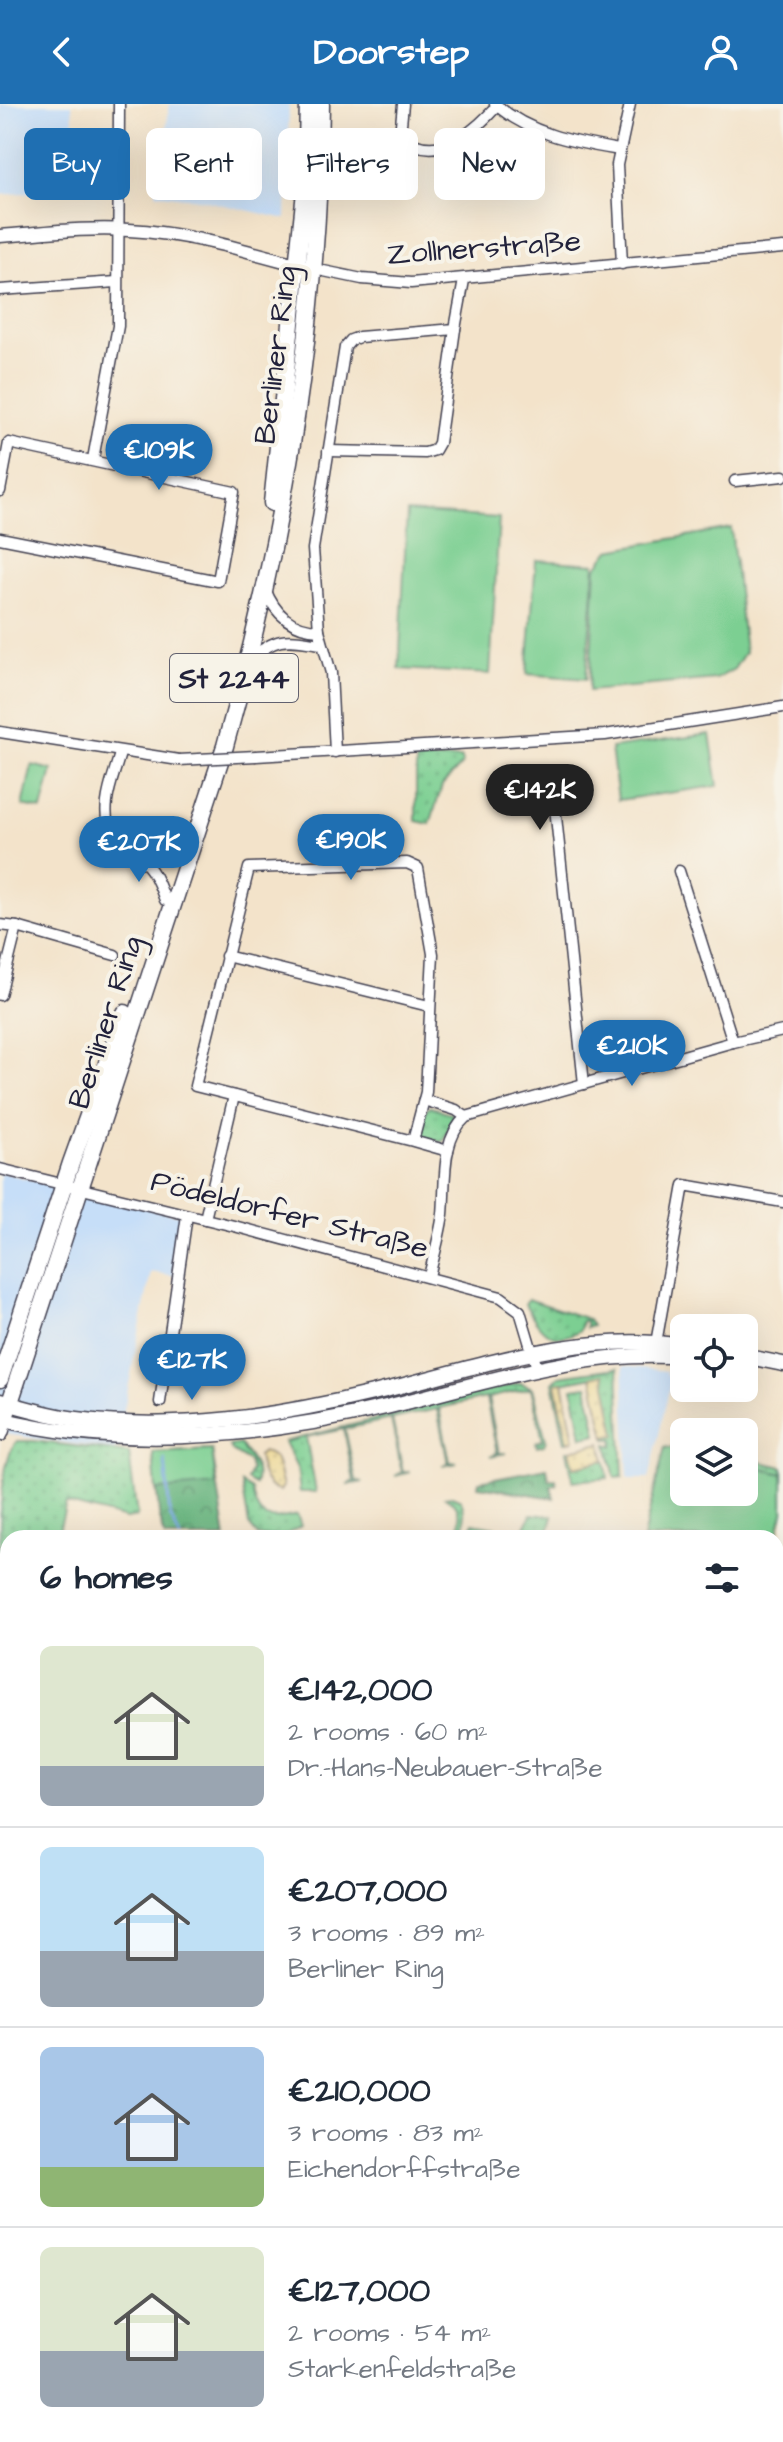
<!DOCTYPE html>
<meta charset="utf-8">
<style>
body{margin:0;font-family:"Architects Daughter",sans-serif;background:#f2f2f3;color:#1f2937;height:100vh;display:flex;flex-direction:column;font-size:30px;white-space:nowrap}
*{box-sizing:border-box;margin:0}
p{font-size:26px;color:#747a83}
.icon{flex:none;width:44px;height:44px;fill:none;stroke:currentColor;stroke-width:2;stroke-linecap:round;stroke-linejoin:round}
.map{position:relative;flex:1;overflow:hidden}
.panel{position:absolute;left:0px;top:1426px;width:784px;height:912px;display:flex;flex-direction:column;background:#fff;border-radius:24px 24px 0 0;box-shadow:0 8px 32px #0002}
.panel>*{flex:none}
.guide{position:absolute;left:24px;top:24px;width:736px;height:72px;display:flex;gap:16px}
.tools{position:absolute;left:670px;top:1210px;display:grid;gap:16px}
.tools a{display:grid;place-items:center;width:88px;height:88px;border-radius:12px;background:#fff;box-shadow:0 8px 32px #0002;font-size:40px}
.price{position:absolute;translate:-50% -68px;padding:0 18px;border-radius:28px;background:#1f6fb2;color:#fff;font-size:26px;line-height:52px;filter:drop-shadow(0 2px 4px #0008)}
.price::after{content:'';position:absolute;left:50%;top:48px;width:24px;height:18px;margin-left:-12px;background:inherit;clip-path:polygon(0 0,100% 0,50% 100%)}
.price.on{background:#222;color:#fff}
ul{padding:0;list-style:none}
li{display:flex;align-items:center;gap:24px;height:200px;padding:0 40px}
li+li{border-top:2px solid #e0e1e3}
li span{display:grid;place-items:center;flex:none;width:224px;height:160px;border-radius:12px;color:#555}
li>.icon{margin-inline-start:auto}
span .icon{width:96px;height:96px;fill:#fffc;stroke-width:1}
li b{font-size:34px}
h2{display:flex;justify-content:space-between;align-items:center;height:96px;padding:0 40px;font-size:34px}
.chip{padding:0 28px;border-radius:12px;background:#fff;box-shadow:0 8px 32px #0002;font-size:28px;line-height:72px}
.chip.on{background:#1f6fb2;color:#fff}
header{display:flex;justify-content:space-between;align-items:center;height:104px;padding:0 40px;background:#1f6fb2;color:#fff;font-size:36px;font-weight:800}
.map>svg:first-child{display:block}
.built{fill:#c6def8}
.industrial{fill:url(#industrial-grid)}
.grass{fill:url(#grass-dots);stroke:#4e7866;stroke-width:2}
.forest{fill:url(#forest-crowns);stroke:#436a5c;stroke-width:2}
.sand{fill:url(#sand-dots);stroke:#887e6c;stroke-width:2}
.garden{fill:#7bcf92;stroke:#4e7866;stroke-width:2}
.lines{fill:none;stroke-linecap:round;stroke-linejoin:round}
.stream{stroke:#74a5df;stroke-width:3}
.minor-casing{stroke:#413f50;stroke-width:13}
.tertiary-casing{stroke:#413f50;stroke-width:15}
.secondary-casing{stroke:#413f50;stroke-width:17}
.primary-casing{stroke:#413f50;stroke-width:19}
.minor{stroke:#fff;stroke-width:10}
.tertiary{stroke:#fff;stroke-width:12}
.secondary{stroke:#fff;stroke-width:14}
.primary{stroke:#fff;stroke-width:16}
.minor-bridge-casing{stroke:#413f50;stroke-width:13;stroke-linecap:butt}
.minor-bridge{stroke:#fff;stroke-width:10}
.labels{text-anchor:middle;stroke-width:8;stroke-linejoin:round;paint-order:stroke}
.shield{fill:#f7f3e8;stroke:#62616f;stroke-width:2}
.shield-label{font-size:28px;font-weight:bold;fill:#22223b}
.street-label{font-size:30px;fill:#22223b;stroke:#f7f3e8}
</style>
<header><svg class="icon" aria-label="back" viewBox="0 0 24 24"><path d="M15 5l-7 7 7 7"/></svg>Doorstep<svg class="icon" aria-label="person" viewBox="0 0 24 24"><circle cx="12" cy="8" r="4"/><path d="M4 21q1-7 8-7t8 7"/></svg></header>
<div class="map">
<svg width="783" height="2338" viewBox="0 0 783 2338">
<defs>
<pattern id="industrial-grid" width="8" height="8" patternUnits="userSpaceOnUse" patternTransform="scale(2)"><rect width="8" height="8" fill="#b4c6dd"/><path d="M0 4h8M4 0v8" fill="none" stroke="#9aaabf"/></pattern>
<pattern id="grass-dots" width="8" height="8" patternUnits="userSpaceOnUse" patternTransform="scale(2)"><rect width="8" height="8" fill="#7bcf92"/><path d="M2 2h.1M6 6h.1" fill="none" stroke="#6ab17f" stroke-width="1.8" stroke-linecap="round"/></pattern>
<pattern id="forest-crowns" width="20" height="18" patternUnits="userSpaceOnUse" patternTransform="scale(2)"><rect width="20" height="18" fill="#64b27c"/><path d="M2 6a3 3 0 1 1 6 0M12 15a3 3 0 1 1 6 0" fill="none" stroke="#529067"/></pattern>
<pattern id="sand-dots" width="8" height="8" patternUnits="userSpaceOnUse" patternTransform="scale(2)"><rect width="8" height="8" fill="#eeda9e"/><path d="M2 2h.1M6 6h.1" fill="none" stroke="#ccbb89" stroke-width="1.8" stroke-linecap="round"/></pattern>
</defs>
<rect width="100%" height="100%" fill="#f7f3e8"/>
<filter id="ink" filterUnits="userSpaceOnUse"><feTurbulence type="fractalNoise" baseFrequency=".0125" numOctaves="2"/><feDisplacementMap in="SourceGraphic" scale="16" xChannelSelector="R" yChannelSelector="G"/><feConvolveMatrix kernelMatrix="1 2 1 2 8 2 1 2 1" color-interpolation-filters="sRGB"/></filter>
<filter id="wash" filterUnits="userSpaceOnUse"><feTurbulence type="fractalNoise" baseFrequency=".006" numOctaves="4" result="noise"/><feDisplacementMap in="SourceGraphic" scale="32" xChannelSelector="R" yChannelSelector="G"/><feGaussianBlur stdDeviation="1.8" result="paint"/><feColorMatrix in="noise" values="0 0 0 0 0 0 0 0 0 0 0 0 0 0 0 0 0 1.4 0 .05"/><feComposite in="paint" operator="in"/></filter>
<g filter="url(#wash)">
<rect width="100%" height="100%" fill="#f3e3ca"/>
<g class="built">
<path d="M0 0H72L78 84 0 91Z"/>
<path d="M170 0H289L286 115 198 95 156 89Z"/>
<path d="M0 1068 186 1113 175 1172 151 1168 116 1346 12 1331 0 1327Z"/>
<path d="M623 1262 667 1267 666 1271 672 1272 649 1375H628Z"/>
<path d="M0 2024H8V2058L5 2063 8 2065V2272L0 2271Z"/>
</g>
<path class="industrial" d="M530 2330H650L683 2338H529Z"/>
<g class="grass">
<path d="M462 654V660L442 682 430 720 416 717V656Z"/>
<path d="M430 1002 455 1011 443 1037 426 1034 420 1028 426 1005Z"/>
<path d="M528 1195 588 1215 592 1222 586 1224V1217H582L580 1226C551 1244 539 1224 525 1200Z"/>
<path d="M618 1264 623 1373 615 1374 607 1340 613 1342 614 1335H606L605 1333 616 1330 604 1271 556 1280 568 1338H565L553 1278 559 1272Z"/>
<path d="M520 1279 533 1284 546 1336 544 1341 537 1343 536 1338 543 1336 531 1284 488 1294 499 1349H506L491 1352 497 1349 486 1294 439 1304 450 1358 457 1359 442 1362 448 1359 437 1305 392 1315 403 1368H410L395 1372 402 1368 391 1315 345 1325 356 1377 363 1378 347 1381 354 1377 344 1325 306 1333 316 1388H300L297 1364 284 1338Z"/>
<path d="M587 1282 597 1330 582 1333 573 1284Z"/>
<path d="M17 1337H33L129 1349 137 1413 126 1415 66 1399 57 1434H8V1447L0 1448C0 1419 0 1355 17 1337Z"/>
<path d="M240 1340C248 1355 261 1362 255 1381L247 1376 251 1366 249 1358 232 1347 229 1342Z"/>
<path d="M567 1346H570L574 1363 605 1356 608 1374 573 1377Z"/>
<path d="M744 1354 783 1363V1370L744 1361Z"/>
<path d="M242 1380 252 1386C257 1419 269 1417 297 1411L301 1422 284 1432H258L249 1421Z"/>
<path d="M452 1392 461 1396C466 1409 466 1421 462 1434H459L460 1413 456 1401 445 1393Z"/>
<path d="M531 1410 553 1412 547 1434H520Z"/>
<path d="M473 1419 495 1423 493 1434H469Z"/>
<path d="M8 1556V1595L0 1592V1560Z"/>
<path d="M0 1596 8 1600V1647L0 1645Z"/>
</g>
<g class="forest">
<path d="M212 1346 226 1434H165L159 1410 153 1349Z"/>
<path d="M547 1364 549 1376 556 1375 557 1380 551 1382 554 1394 478 1382 479 1377Z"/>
<path d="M4 1447H8V1556L0 1560V1448Z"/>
</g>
<g class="sand">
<path d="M604 1270 616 1331 605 1333 592 1273Z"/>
<path d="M563 1278 574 1336 568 1338 556 1279Z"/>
<path d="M601 1339 605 1356 574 1363 570 1346Z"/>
<path d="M263 1348C282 1353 277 1368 283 1382L280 1387C265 1385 260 1366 258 1352Z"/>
</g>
<g class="garden">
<path d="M407 408 499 414 490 570 399 565Z"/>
<path d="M731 424 745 548 734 565 716 575 589 587 596 464 610 446Z"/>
<path d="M536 456 595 460 586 575 527 570Z"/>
<path d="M710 630 718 682 618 696 611 644Z"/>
<path d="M32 661 52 666 42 706 23 702Z"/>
<path d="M665 1343 684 1347V1388H744V1361L783 1370V1408L778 1429 769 1427 767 1434H643Z"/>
<path d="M212 1346 216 1381 156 1386 153 1349Z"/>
<path d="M783 1442V1634L776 1632V1471Z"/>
<path d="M778 1676 783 1677V1808L776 1806V1686Z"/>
<path d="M776 1815 783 1817V1893L776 1891Z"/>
<path d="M776 1980 783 1982V2086L776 2084Z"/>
<path d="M776 2105 783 2107V2338H743L713 2330H776Z"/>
<path d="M421 2330H529V2338H420Z"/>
</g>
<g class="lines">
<path class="stream" d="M165 1356 170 1412 180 1434"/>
</g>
</g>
<g filter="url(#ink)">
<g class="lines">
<defs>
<g id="minor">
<path d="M403 0 400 31C435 62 473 29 497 2"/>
<path d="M495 0C531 31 574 38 619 46"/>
<path d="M355 38 390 42 400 31"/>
<path d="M622 160 617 61 630 0"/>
<path d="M314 165 362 175 411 179 783 144"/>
<path d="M0 186 117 178"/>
<path d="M328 347 425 349 435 346 439 339 455 225"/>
<path d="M93 355 118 222 119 0"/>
<path d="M735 377 783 372"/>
<path d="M0 387 9 339 234 388 218 477 0 434"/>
<path d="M265 485C275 510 291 525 319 526"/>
<path d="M250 556C277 531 287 535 321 540"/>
<path d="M0 628 179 656"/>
<path d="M335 648 331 569 319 526 313 445 345 243 351 236 359 233 455 225 464 176"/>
<path d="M120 649C116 665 109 681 107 698 102 739 128 738 148 762 157 772 160 784 165 796"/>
<path d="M256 652 605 631 783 603"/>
<path d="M555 703 584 980"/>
<path d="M136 750H154L185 738"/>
<path d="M679 767 733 938"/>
<path d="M0 821 17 823 115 851"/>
<path d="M226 852 429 902"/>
<path d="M0 891 17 823"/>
<path d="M424 996 456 1006 466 1013"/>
<path d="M413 1037 426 988 433 850 418 764 407 759 249 764 195 982 413 1037 448 1047"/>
<path d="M0 1065 234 1122 501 1193 520 1207 537 1264"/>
<path d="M205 1115 234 992"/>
<path d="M429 1172C434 1152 440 1131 443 1110 446 1079 440 1036 466 1013L733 938 783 927"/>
<path d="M655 1245 684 1081 783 1098"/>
<path d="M160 1298 187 1111"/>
<path d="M0 1710 8 1711"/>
<path d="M0 1770 8 1771"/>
<path d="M0 1830V1844L8 1847"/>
<path d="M0 1914 8 1918"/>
<path d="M0 2235 5 2182"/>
<path d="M0 2278 8 2280"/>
<path d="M302 2330 335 2338"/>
<path d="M684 2330 715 2338"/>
<path d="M222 2338 225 2330"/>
</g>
<path id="tertiary" d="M0 132C42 129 86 123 129 126 188 129 247 147 303 162"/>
<g id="secondary">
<path d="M744 1252 783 1260"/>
<path d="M0 1297C25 1304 51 1312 77 1315 175 1328 278 1312 373 1289 475 1264 578 1226 684 1242"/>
<path d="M0 1315C126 1346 260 1333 386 1303 485 1279 581 1245 684 1253"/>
</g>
<g id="primary">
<path d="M272 399 306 78 308 0"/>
<path d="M0 1275 71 1059 125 909"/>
<path d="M0 1329 225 642C284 433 319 217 321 0"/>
</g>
</defs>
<use href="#minor" class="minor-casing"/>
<use href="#tertiary" class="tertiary-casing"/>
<use href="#secondary" class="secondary-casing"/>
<use href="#primary" class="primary-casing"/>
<use href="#minor" class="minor"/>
<use href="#tertiary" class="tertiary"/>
<use href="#secondary" class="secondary"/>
<use href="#primary" class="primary"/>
<defs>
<path id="minor-bridge" d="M179 656 256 652"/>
</defs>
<use href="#minor-bridge" class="minor-bridge-casing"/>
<use href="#minor-bridge" class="minor-bridge"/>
</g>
</g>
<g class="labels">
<rect class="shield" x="170" y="550" width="128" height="48" rx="6"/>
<g class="shield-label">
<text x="234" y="584">St 2244</text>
</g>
<g class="street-label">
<text transform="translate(484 143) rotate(-4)" y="10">Zollnerstraße</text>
<text transform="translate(275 251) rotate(-83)" y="10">Berliner Ring</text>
<text transform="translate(105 918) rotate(-72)" y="10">Berliner Ring</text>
<text transform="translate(290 1110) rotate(14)" y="10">Pödeldorfer Straße</text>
</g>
</g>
</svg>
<div class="tools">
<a><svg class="icon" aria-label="locate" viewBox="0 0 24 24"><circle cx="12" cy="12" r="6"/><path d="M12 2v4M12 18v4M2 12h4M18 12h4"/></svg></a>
<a><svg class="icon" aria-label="layers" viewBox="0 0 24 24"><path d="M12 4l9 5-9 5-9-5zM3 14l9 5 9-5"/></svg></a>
</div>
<b class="price" style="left:159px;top:388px">€109K</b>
<b class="price on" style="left:540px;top:728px">€142K</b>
<b class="price" style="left:351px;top:778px">€190K</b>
<b class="price" style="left:139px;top:780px">€207K</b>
<b class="price" style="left:632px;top:984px">€210K</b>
<b class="price" style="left:192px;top:1298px">€127K</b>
<div class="guide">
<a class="chip on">Buy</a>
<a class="chip">Rent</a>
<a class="chip">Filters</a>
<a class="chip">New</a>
</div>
<section class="panel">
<h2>6 homes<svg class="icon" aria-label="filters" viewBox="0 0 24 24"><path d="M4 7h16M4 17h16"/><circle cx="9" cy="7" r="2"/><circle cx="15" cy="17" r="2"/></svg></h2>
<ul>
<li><span style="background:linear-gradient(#dfe7d0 75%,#9aa5b1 0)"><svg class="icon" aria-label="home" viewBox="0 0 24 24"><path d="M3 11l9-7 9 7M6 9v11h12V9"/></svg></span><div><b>€142,000</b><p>2 rooms · 60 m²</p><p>Dr.-Hans-Neubauer-Straße</p></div></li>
<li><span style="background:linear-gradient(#bfe0f5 65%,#9aa5b1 0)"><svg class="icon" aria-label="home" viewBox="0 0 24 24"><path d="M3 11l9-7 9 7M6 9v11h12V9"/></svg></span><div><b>€207,000</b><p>3 rooms · 89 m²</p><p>Berliner Ring</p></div></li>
<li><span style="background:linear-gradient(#a9c7e8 75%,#8fb573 0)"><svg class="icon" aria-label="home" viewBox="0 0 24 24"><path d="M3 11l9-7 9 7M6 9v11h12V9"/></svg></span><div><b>€210,000</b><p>3 rooms · 83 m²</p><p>Eichendorffstraße</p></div></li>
<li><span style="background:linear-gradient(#dfe7d0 65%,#9aa5b1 0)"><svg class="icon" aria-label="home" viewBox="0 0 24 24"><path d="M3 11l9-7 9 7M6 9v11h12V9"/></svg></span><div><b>€127,000</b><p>2 rooms · 54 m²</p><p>Starkenfeldstraße</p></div></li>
</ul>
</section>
</div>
